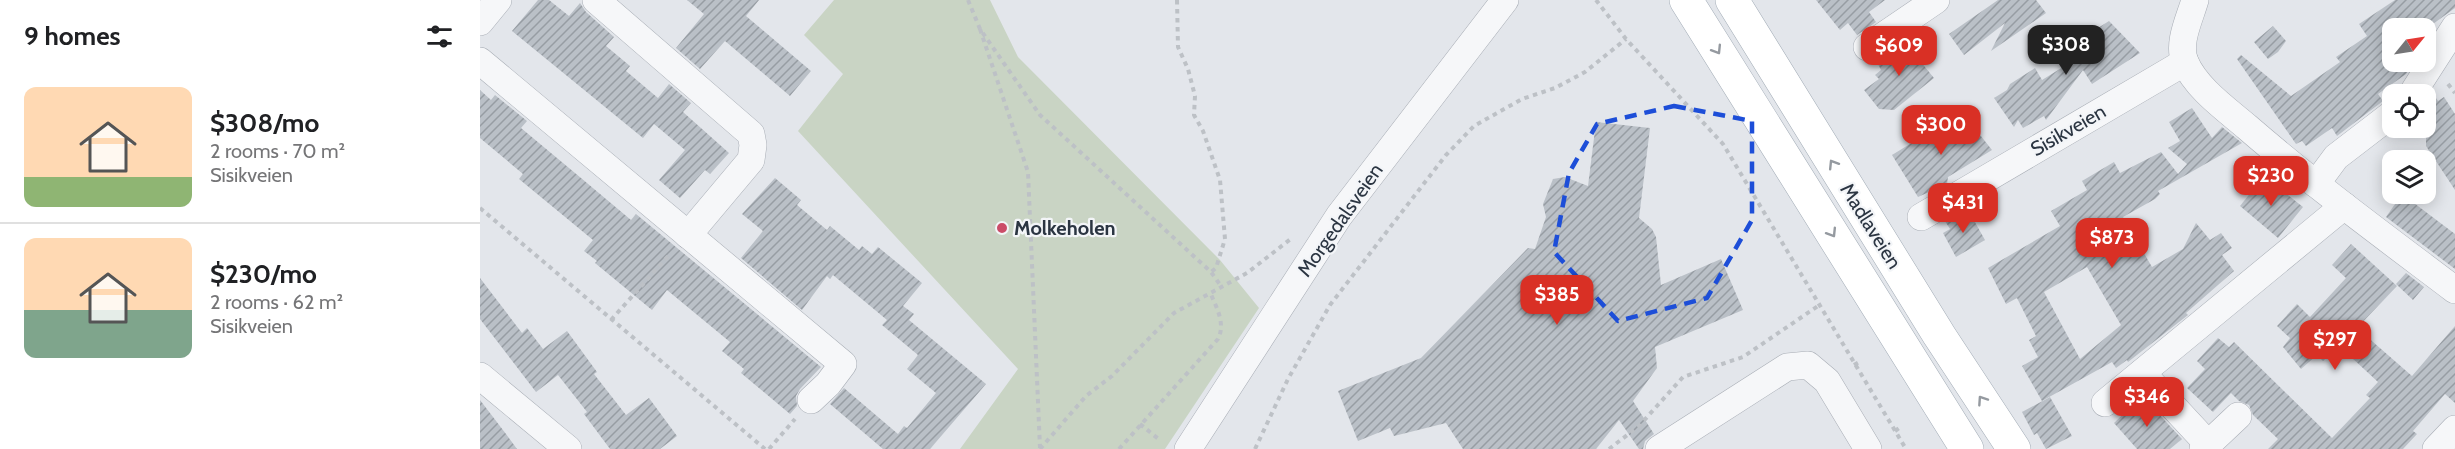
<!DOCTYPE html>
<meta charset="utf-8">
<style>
body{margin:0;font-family:Cabin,sans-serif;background:#f6f6f6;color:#202124;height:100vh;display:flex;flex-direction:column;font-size:22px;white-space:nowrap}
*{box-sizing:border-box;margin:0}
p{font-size:20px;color:#757577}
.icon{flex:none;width:33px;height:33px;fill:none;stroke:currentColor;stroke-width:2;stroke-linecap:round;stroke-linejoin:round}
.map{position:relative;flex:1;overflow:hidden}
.details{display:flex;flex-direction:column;background:#fff;width:480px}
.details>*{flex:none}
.needle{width:39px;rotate:60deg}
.buttons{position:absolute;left:1902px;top:18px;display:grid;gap:12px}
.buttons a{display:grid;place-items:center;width:54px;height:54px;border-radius:12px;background:#fff;box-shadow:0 3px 15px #0003;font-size:30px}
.price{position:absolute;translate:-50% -51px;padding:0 14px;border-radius:12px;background:#d93025;color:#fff;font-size:20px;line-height:39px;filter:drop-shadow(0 2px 3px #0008)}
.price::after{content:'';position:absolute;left:50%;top:36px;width:18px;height:14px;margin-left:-9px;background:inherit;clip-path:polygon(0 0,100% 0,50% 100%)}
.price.on{background:#222;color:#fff}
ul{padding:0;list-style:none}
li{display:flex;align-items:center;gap:18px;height:150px;padding:0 24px}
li+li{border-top:2px solid #e0e0e0}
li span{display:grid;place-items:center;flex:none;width:168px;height:120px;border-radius:12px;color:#555}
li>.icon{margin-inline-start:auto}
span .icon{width:72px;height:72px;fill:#fffc;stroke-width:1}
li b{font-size:26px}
h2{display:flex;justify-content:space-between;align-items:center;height:72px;padding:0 24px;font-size:26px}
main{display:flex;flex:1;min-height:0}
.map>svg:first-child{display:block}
.green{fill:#c9d4c4}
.building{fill:url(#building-hatch);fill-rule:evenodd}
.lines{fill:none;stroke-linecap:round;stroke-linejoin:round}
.minor-casing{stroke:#a8adb5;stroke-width:28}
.major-casing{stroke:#a2acb6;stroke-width:34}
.path{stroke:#bdc1c6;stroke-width:4;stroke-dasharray:4.5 4.5;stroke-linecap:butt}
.minor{stroke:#f6f7f9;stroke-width:27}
.major{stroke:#fff;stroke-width:33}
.oneway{stroke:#959aa0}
.marked{fill:none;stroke:#1d4ed8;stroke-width:4.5;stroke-dasharray:12 8;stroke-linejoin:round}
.poi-dot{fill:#cb4c68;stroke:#f3f5f8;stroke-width:2}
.labels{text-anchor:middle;stroke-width:4.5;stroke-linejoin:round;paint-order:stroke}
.street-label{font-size:20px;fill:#2b3542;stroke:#f3f5f8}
.poi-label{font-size:20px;font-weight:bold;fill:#2b3542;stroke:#f3f5f8;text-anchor:start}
</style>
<main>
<section class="details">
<h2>9 homes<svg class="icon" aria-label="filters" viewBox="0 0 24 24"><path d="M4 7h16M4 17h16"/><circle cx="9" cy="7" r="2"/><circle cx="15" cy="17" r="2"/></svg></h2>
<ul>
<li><span style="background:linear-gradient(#ffd9b3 75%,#8fb573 0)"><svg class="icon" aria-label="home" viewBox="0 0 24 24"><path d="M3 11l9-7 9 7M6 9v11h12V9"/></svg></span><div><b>$308/mo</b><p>2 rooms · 70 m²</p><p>Sisikveien</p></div></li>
<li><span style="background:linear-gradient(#ffd9b3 60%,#7fa58c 0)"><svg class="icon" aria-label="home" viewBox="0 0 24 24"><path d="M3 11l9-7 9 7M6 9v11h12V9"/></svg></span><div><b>$230/mo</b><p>2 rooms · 62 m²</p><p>Sisikveien</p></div></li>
</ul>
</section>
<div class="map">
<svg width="1975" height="449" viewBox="0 0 1975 449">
<defs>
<pattern id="building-hatch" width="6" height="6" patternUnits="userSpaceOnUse" patternTransform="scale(1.5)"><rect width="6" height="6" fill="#bac0c7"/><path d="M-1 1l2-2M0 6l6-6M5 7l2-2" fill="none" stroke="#979da3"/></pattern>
</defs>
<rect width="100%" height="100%" fill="#e3e6eb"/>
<path class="green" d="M354 0H510L538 57 740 260 779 308 685 449H480L538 369 318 131 363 74 324 35Z"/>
<g class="building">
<path d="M58 0H69L89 16 100 3 106 12 134 37 126 46 150 66 146 71 178 98 189 84 211 103 203 112 249 153 230 174 225 170 200 198 179 180 205 150 174 124 163 138 32 31Z"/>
<path d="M207 0H279L266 16 331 71 310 96 245 41 220 69 196 48 224 14Z"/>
<path d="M1336 0H1405L1389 12 1396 22 1377 35 1368 23 1360 30Z"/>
<path d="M1518 0H1556L1566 13 1511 51 1525 23 1484 55 1469 34Z"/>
<path d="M1915 0H1975V8L1946 29 1912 28V62H1922L1928 71 1926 74 1898 94 1903 101 1857 136 1852 128 1826 146 1822 141 1816 144 1757 59 1761 55 1811 96 1860 62 1856 57 1887 36 1879 24Z"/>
<path d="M1629 21 1660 53 1612 84 1603 70 1566 120 1564 116 1543 128 1538 120 1534 127 1514 98 1527 90 1530 84 1555 68 1562 80 1596 59 1588 47Z"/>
<path d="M1793 26 1806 41 1798 52 1788 59 1774 42Z"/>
<path d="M1430 39 1445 57 1440 61 1454 78 1414 110 1399 109 1384 90 1399 79 1395 75 1401 70 1396 60Z"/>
<path d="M0 90 11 100 15 95 47 121 41 128 101 178 151 220 156 214 341 367 320 389 316 396 317 406 310 414 261 373 264 369 242 351 250 342 187 290 172 310 115 263 117 261 104 251 113 240 39 179 43 174 0 138Z"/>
<path d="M1952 92 1958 101 1964 97 1975 114V190L1946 146V102Z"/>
<path d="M1712 108 1732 138 1742 127 1762 143 1678 191 1680 194 1675 199 1643 217 1672 267 1703 249 1716 223 1730 240 1741 233 1752 248 1742 255 1754 271 1706 313 1708 315 1648 362 1647 360 1636 368 1632 362 1562 401 1542 366 1558 357 1549 340 1556 336 1537 298 1526 304 1508 268 1580 226 1571 211 1607 190 1602 181 1634 162 1640 173 1681 152 1698 174 1707 164 1688 148 1700 141 1689 122ZM1607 267 1641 325 1600 359 1564 292Z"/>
<path d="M1481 111 1512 150 1468 177 1467 184 1438 197 1412 155 1443 136 1446 141 1473 125Z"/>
<path d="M1116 122 1170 128 1159 218 1172 229 1176 237 1181 285 1241 259 1263 310 1175 347 1177 368 1153 401 1174 434 1165 441 1163 449H1159L1139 420 1116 449H983L966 423 914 436 910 428 878 441 858 391 941 358 1048 248 1055 249 1066 217 1063 204 1073 179 1085 177 1108 186Z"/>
<path d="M1784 176 1823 207 1798 238 1760 206Z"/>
<path d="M295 178 321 200 317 205 347 230 350 226 379 250 382 246 392 254 398 247 442 283 423 306 434 314 429 320 506 384 450 449H403L350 404 364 388 418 434 424 426 427 428 456 393 427 369 438 355 402 325 407 320 353 275 350 279 347 276 322 310 261 258 283 231 262 214Z"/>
<path d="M1922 194 1975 234V269L1906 217Z"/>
<path d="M1482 211 1486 220 1492 217 1505 240 1476 257 1463 233 1470 229 1465 221Z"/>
<path d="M1871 244 1917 286 1877 328 1932 376 1975 326V403L1965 394 1933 431 1937 434 1923 449H1788L1798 439 1773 415 1769 405 1759 401 1751 393 1733 412 1707 388 1725 369 1717 361 1738 338 1749 347 1754 342 1852 438 1890 398 1886 395 1898 382 1858 345 1843 361 1837 355 1821 369 1803 347 1810 338 1797 326 1817 304 1830 317 1866 278 1852 265Z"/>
<path d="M1926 273 1944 287 1933 300 1916 284Z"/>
<path d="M0 278 42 333 47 328 63 349 87 331 117 372 114 374 146 415 169 398 197 436 180 449H130L104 414 107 412 78 375 56 392 0 319Z"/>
<path d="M1662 396 1702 439 1690 449H1657L1634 423Z"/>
<path d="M1570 397 1592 436 1566 449 1557 433 1554 435 1542 412Z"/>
<path d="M0 400 26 434 37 449H0Z"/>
</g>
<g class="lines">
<defs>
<g id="minor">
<path d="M116 0 271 134 273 145 271 160 208 235"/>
<path d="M1715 0C1710 18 1697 43 1705 62 1716 88 1746 109 1767 127 1834 185 1905 237 1975 290"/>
<path d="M0 22 18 0"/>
<path d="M1387 47 1456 0"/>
<path d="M0 61 363 364 348 384 331 400"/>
<path d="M1932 94 1975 27"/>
<path d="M1836 184 1856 157 1912 114"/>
<path d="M1441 217 1705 62"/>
<path d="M1662 373 1728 444"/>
<path d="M0 376 88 449"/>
<path d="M1625 403 1864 206"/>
<path d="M708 449 859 216 1025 0"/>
<path d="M1179 449 1307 367 1328 365 1347 381 1388 449"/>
<path d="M1723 449 1758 416"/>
<path d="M1956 449 1975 429"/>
</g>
<g id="major">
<path d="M1206 0 1487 449"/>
<path d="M1252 0 1459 335 1534 449"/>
</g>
</defs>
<use href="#minor" class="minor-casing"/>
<use href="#major" class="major-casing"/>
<g class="path">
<path d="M488 0 500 29 560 115 731 272 741 286"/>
<path d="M697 0 698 47 708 69 715 96 714 115 723 131 740 180 745 239 736 268 731 272"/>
<path d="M1116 0 1146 39 1243 144 1426 449"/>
<path d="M500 29 548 172 560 448"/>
<path d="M1968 84 1975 93"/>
<path d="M0 208 285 449"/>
<path d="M131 320 190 254"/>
<path d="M1374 365 1381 361"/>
<path d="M660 424 681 441"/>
<path d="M1415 431 1422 426"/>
<path d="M289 449 315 419"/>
<path d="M560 449 606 396 632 376 694 313 767 273 812 238"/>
<path d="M639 449 738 339C746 323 736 307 730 292"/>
<path d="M775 449 808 379 850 305 966 155 994 126 1042 99 1075 88 1105 72 1146 39"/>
<path d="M1129 449 1159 426 1203 377 1263 357 1338 306"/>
</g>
<use href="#minor" class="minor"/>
<use href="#major" class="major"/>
</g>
<defs><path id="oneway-chevron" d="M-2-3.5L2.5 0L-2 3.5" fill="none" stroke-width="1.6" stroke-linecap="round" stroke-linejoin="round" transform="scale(1.5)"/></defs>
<g class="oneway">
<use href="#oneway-chevron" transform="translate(1237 50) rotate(58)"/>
<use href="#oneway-chevron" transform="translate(1353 164) rotate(-122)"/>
<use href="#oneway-chevron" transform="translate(1352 233) rotate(58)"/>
<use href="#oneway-chevron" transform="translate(1502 400) rotate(-124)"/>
</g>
<path class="marked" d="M1194 106 1272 121V220L1227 298 1138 321 1074 252 1089 173 1117 124Z"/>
<circle class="poi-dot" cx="522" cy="228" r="6"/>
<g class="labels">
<g class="street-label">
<text transform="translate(1588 130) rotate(-30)" y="7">Sisikveien</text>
<text transform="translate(860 220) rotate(-55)" y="7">Morgedalsveien</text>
<text transform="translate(1391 226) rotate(58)" y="7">Madlaveien</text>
</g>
<g class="poi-label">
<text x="534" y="235">Molkeholen</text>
</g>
</g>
</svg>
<div class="buttons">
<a><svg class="needle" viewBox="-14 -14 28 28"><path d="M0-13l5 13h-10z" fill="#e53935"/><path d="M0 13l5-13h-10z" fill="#757577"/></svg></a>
<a><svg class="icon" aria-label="locate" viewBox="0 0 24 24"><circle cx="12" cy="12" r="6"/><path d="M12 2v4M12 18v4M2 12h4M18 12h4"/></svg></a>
<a><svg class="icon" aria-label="layers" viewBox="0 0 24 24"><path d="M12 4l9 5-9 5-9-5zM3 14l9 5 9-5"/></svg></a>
</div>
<b class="price on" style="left:1586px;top:76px">$308</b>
<b class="price" style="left:1419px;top:77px">$609</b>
<b class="price" style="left:1461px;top:156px">$300</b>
<b class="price" style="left:1791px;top:207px">$230</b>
<b class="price" style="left:1483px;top:234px">$431</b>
<b class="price" style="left:1632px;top:269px">$873</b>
<b class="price" style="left:1077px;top:326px">$385</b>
<b class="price" style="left:1855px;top:371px">$297</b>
<b class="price" style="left:1667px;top:428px">$346</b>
</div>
</main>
